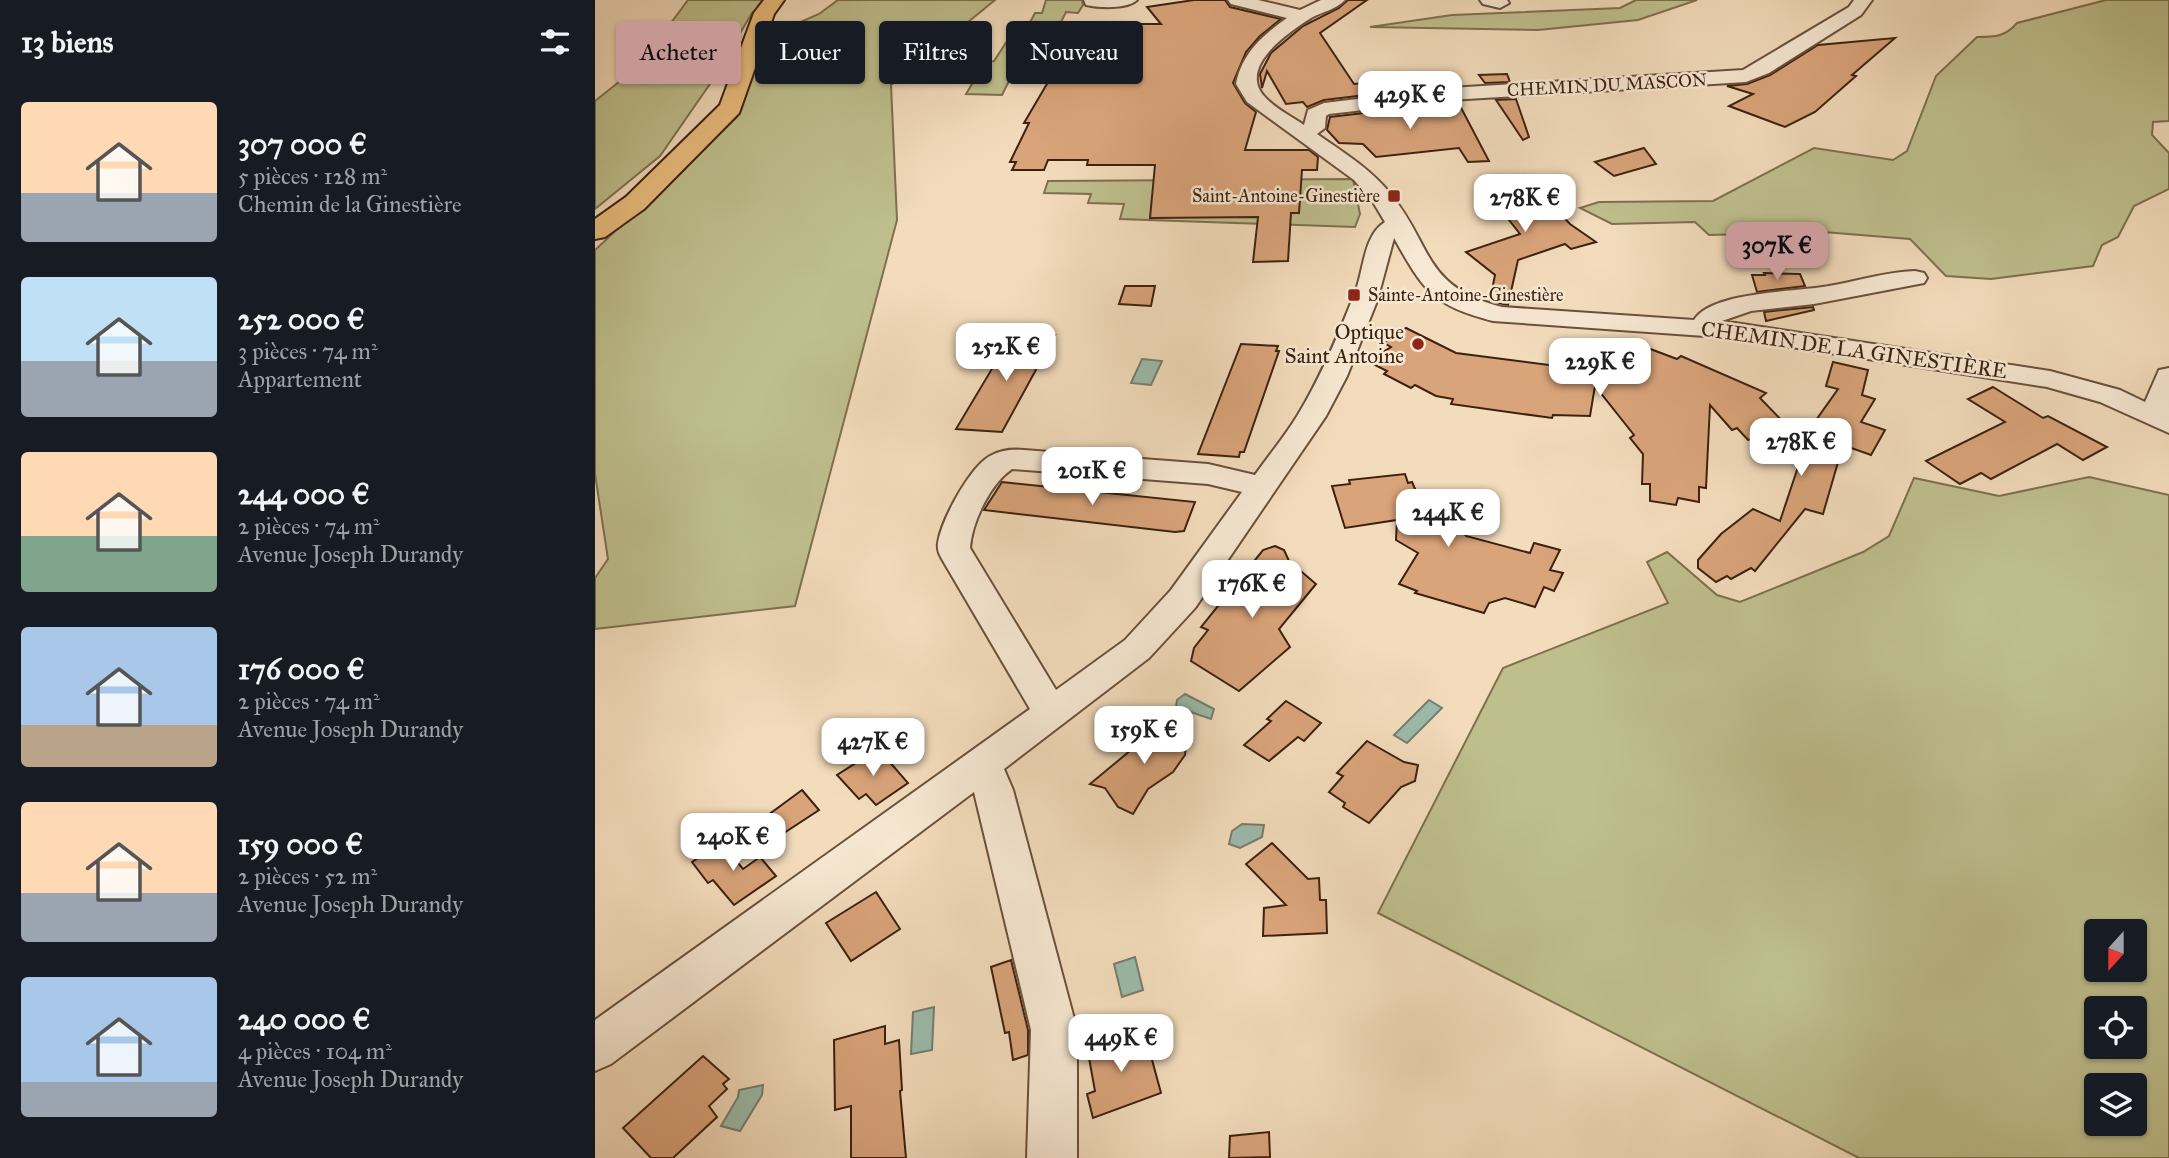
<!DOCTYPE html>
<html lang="fr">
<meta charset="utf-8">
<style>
body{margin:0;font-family:"IM FELL Great Primer",serif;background:#20242c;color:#f1f3f6;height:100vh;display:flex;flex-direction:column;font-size:26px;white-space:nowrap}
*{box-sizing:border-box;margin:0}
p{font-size:23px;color:#9ea1a6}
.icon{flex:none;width:38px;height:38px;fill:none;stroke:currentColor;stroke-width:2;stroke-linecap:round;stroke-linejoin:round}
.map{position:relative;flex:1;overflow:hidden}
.panel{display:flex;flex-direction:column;background:#171b24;width:595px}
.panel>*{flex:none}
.banner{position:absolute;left:21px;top:21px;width:665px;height:63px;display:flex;gap:14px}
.needle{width:46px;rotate:201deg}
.controls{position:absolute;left:1489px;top:919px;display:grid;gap:14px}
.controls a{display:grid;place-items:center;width:63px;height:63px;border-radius:7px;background:#171b24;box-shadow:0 2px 5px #0004;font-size:35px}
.price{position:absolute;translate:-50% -60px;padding:0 16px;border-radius:14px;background:#fff;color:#222;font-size:23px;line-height:46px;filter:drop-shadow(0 2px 4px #0008)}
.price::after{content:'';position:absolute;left:50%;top:42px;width:21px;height:16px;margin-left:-10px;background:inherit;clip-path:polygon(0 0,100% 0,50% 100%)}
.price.on{background:#c59692;color:#111}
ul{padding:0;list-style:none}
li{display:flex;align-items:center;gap:21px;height:175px;padding:0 21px}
li span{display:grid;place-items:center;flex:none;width:196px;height:140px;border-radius:7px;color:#555}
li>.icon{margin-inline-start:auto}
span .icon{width:84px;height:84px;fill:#fffc;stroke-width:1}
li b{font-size:30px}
h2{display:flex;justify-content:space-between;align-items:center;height:84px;padding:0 21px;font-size:30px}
.tag{padding:0 24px;border-radius:7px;background:#171b24;box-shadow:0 2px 5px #0004;font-size:24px;line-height:63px}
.tag.on{background:#c59692;color:#111}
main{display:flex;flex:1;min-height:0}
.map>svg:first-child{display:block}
.green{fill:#bfbf8e;stroke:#7e704f;stroke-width:2;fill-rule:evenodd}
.water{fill:#9cbcac;stroke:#767e6e;stroke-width:2}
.building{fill:#daa47b;stroke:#3c2110;stroke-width:2}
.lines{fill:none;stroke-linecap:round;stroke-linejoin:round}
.minor-casing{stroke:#6a503b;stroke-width:4}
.major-casing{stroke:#3c2110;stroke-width:4}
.minor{fill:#f7e8d3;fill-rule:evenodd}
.major{fill:#eabe7e;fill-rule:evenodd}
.poi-dot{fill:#8f2418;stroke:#f7e8d3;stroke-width:2.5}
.labels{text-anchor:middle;stroke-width:5;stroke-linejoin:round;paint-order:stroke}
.far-street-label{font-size:18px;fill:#3c2110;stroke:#f7e8d3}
.far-poi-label{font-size:18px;fill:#3c2110;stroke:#f7e8d3;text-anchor:end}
.poi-label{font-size:21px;fill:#3c2110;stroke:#f7e8d3;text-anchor:end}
.street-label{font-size:21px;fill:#3c2110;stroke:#f7e8d3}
</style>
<main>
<section class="panel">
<h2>13 biens<svg class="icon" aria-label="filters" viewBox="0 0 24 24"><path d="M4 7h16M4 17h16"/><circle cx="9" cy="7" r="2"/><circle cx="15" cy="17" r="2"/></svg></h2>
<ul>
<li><span style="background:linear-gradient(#ffd9b3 65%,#9aa5b1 0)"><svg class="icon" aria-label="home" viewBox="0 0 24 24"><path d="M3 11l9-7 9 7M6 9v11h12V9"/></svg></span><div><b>307 000 €</b><p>5 pièces · 128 m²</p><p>Chemin de la Ginestière</p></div></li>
<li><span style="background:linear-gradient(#bfe0f5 60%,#9aa5b1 0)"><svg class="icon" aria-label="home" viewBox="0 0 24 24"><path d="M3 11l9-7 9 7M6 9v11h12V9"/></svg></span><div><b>252 000 €</b><p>3 pièces · 74 m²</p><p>Appartement</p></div></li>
<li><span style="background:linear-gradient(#ffd9b3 60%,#7fa58c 0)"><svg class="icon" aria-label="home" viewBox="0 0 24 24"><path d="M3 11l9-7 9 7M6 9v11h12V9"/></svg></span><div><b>244 000 €</b><p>2 pièces · 74 m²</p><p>Avenue Joseph Durandy</p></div></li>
<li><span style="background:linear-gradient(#a9c7e8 70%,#b9a48a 0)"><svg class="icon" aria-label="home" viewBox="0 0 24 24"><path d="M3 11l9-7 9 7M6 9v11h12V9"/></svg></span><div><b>176 000 €</b><p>2 pièces · 74 m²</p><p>Avenue Joseph Durandy</p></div></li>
<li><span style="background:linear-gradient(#ffd9b3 65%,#9aa5b1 0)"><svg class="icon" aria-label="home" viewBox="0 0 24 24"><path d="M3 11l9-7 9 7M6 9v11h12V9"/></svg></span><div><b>159 000 €</b><p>2 pièces · 52 m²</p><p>Avenue Joseph Durandy</p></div></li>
<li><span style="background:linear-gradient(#a9c7e8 75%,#9aa5b1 0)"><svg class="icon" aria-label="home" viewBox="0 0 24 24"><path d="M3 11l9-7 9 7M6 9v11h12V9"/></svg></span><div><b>240 000 €</b><p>4 pièces · 104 m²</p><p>Avenue Joseph Durandy</p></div></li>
</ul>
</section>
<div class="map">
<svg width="1574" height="1158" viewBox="0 0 1574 1158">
<rect width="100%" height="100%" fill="#f3dcbc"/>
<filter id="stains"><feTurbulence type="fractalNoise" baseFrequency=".00286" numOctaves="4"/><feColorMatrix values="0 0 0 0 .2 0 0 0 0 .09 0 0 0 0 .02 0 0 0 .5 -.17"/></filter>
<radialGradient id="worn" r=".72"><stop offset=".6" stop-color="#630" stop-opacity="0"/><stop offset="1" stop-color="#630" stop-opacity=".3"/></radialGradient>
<g class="green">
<path d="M93 0H173L157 13 117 81 65 156 0 209V101L44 66Z"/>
<path d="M243 0H400L296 85 302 220 200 606 0 629V578L13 559 0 474V250L142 117 171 37 224 14Z"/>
<path d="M451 0H487L488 5 483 13 471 12 438 78 415 79 407 95 371 94 390 62 399 61 416 35H428L440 13H447Z"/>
<path d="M1041 0H1102L1043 20 943 30 775 27 857 15 1025 8Z"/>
<path d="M1511 0H1574V121L1558 122 1557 135 1574 153V189L1539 206 1523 237 1507 245 1498 266 1396 279 1351 276 1315 239 1228 232 1114 235 1100 222 1017 224 985 208 1004 202 1118 201 1219 148 1298 160 1312 151 1341 76 1382 37C1400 37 1410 37 1422 23Z"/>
<path d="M758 179 765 214 760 227 525 219 529 204 493 203 496 194 449 193 453 181Z"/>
<path d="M1494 477 1574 495V1158H1264L783 913 908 668 1073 603 1052 562 1072 552 1122 595 1145 602 1268 552 1294 536 1319 478 1404 496ZM1502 931H1540V970H1502ZM1502 1008H1540V1046H1502ZM1502 1085H1540V1124H1502Z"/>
</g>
<g class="water">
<path d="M547 359 567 361 556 385 536 383Z"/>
<path d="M590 694 619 709 616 719 581 707 582 700Z"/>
<path d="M834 700 847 708 812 743 799 735Z"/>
<path d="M647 824 669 825 667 837 645 848 634 844 637 831Z"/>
<path d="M540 957 548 990 527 997 519 964Z"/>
<path d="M339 1007 337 1050 316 1054 318 1012Z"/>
<path d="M168 1085 167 1095 145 1131 126 1126 143 1097 144 1090Z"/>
</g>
<g class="building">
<path d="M599 0H630L635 7 686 19 665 36 651 52 638 83 650 103 661 112 650 150H714L723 157 722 170H707L704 213H696L693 261 658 262 663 217 555 218 560 165H492L493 160H453L449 170H417L421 162H415L434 123H429L456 77H468L517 24H566L552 7Z"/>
<path d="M753 0H772L725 33 759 84 852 76 856 85 729 100 712 107 708 102 691 104 672 71 667 88 665 74 676 53 708 26 744 8Z"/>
<path d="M1300 38 1257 75 1261 76 1220 112 1190 127 1134 106 1158 94 1132 86 1152 84 1175 75 1223 45Z"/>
<path d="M912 74 915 82 890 83 884 75Z"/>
<path d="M921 99 934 137 928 140 901 100Z"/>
<path d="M863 102 894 161 873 162 864 148 781 157 768 144 744 143 732 130 735 117Z"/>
<path d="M1049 148 1061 164 1019 176 1000 162Z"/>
<path d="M929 175 975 224 1001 242 976 249 970 244 923 260 913 305 908 304 895 300 900 275 871 252 925 234 903 206H908L898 189Z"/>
<path d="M1169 273 1205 274 1210 286 1162 292 1157 275H1170Z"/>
<path d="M530 286H560L556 306 524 304Z"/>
<path d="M1218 307 1219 310 1171 321 1169 312Z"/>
<path d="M811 328 861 353 969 367 972 341 1030 344 1034 341 1082 359 1086 356 1171 393 1165 398 1197 431 1153 440 1142 428 1137 430 1115 405 1111 488 1104 487V502L1083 498 1081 505 1055 501V484H1047L1048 454 1035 438 1039 435 1000 386 995 416 958 415 957 418 856 404 858 399 841 396 820 385 816 388 789 374 792 371 778 364 785 360 780 357 796 347 789 343Z"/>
<path d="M419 332 460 335 407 432 361 429Z"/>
<path d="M646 344 683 346 681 351H684L649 452H645L644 457 603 454Z"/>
<path d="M1238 362 1273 370 1267 395 1280 399 1266 422 1290 430 1276 455 1248 445 1228 514 1210 509 1160 571 1156 568 1136 579 1132 576 1121 582 1103 568V560L1126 534 1158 509 1185 521 1209 449 1202 447 1243 389 1231 386Z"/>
<path d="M1398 387 1448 418 1453 416 1512 447 1488 460 1462 444 1396 479 1386 473 1365 484 1331 461 1410 422 1373 399Z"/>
<path d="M810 474 813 483 817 482 835 523 869 533 871 536 935 553 939 543 965 550 955 570 968 573 959 591 949 587 940 607 910 598 894 603 889 613 820 593 822 591 804 584 823 553 801 540 802 520 750 528 737 486 755 484 754 480Z"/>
<path d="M407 482 600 502 589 531 580 532 389 510Z"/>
<path d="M680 546 689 550 694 561 721 584 684 629 695 647 644 691 596 661 599 648 613 630 606 627 668 550Z"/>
<path d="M691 701 726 723 709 741 703 737 674 761 649 745 676 721 672 719Z"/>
<path d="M571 725 593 730 590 755 578 772 553 789 538 814 523 807 510 788 495 784 542 745 540 732Z"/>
<path d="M772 741 809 762 823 765 820 781 806 787 774 823 748 807 750 803 734 792 748 776 742 773Z"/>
<path d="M285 751 313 783 281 805 271 794 264 799 242 775 278 752 280 755Z"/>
<path d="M207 790 224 810 183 837 169 818Z"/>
<path d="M126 843 148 869 165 857 181 876 139 905 118 880 113 883 97 862Z"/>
<path d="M677 843 713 879 724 878 725 900H731L732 933 668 936 669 908 691 905 651 864Z"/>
<path d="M281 892 305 929 256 961 231 923Z"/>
<path d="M416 960 433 1030V1055L418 1060 414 1032 410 1033 396 967Z"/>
<path d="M290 1026V1044L304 1040 307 1090 305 1091 311 1158H256V1106L240 1110 239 1040Z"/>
<path d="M543 1028 550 1058 556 1056 566 1093 498 1118 492 1094 500 1091 492 1047Z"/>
<path d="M108 1056 134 1079 128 1084 132 1089 114 1106 122 1117 78 1158H56L28 1128Z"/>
<path d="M674 1132 675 1157 634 1158 635 1136Z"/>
</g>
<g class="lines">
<defs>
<g id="minor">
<path d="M489 0H542C533 9 504 8 491 5Z"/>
<path d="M633 0H663L705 10 726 0H750C742 9 727 12 716 18 694 32 643 66 669 96 679 108 696 116 709 125L713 110 729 103 855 88 1148 70 1254 7 1259 0H1277L1266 15 1174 73 1151 82 855 100 734 114 731 116 730 128 722 134C748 152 774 168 794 192 839 246 826 286 907 307L1099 320C1117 291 1202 292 1234 286 1263 281 1291 272 1320 271L1329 273 1332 278 1329 283 1219 304 1156 311 1127 321 1455 371 1525 390 1550 402 1564 370 1574 368V433L1505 402 1452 387 1138 338 898 321C837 305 829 291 799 238L782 301 752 376 731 416 600 608 554 658 409 769 418 790 482 1030V1158H432L436 1030 379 792 16 1064 0 1071V1020L435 709 347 559C344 554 342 549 343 543 346 521 376 464 397 455 406 450 418 449 429 450L613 464 660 475C674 455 691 435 704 413 727 375 745 331 761 290 769 268 769 235 790 222L778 202 759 180 652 102 641 84C647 53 668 35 692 18L636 4ZM417 469 613 484 647 492 576 590 530 640 461 690 375 548C377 522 395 484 417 469Z"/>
<path d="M885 0H912L914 3 905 8 888 4Z"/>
</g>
<path id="major" d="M169 0H189L179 14 144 113 49 209 10 237 0 239V219L31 197 125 105 159 13Z"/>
</defs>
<use href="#minor" class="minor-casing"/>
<use href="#major" class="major-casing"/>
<use href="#minor" class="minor"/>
<use href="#major" class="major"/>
</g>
<g class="poi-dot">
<rect x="792" y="189" width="14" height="14" rx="3.5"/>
<rect x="752" y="288" width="14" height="14" rx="3.5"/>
<circle cx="823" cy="344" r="7"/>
</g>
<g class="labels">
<g class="far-street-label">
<text transform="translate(1012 85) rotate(-3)" y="6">CHEMIN DU MASCON</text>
</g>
<g class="far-poi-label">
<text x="785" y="202">Saint-Antoine-Ginestière</text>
<text x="773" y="301" text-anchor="start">Sainte-Antoine-Ginestière</text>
</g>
<g class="poi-label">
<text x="809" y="339">Optique<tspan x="809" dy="24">Saint Antoine</tspan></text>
</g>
<g class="street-label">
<text transform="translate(1259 350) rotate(8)" y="7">CHEMIN DE LA GINESTIÈRE</text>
</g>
</g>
<rect width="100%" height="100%" filter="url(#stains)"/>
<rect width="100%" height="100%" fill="url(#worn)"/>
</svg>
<div class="controls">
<a><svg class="needle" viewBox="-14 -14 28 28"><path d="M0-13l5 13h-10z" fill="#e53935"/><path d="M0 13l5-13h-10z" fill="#9ea1a6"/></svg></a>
<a><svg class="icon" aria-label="locate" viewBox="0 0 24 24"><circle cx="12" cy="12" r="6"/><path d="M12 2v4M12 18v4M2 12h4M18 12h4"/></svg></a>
<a><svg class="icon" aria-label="layers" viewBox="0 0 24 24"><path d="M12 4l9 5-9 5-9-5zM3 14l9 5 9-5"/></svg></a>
</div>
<b class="price" style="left:815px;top:131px">429K €</b>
<b class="price" style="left:930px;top:234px">278K €</b>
<b class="price on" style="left:1182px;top:282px">307K €</b>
<b class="price" style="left:411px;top:383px">252K €</b>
<b class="price" style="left:1005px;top:398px">229K €</b>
<b class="price" style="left:1206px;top:478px">278K €</b>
<b class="price" style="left:497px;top:507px">201K €</b>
<b class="price" style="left:853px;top:549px">244K €</b>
<b class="price" style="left:657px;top:620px">176K €</b>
<b class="price" style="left:549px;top:766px">159K €</b>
<b class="price" style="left:278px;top:778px">427K €</b>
<b class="price" style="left:138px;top:873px">240K €</b>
<b class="price" style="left:526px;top:1074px">449K €</b>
<div class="banner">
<a class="tag on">Acheter</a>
<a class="tag">Louer</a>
<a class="tag">Filtres</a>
<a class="tag">Nouveau</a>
</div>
</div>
</main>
